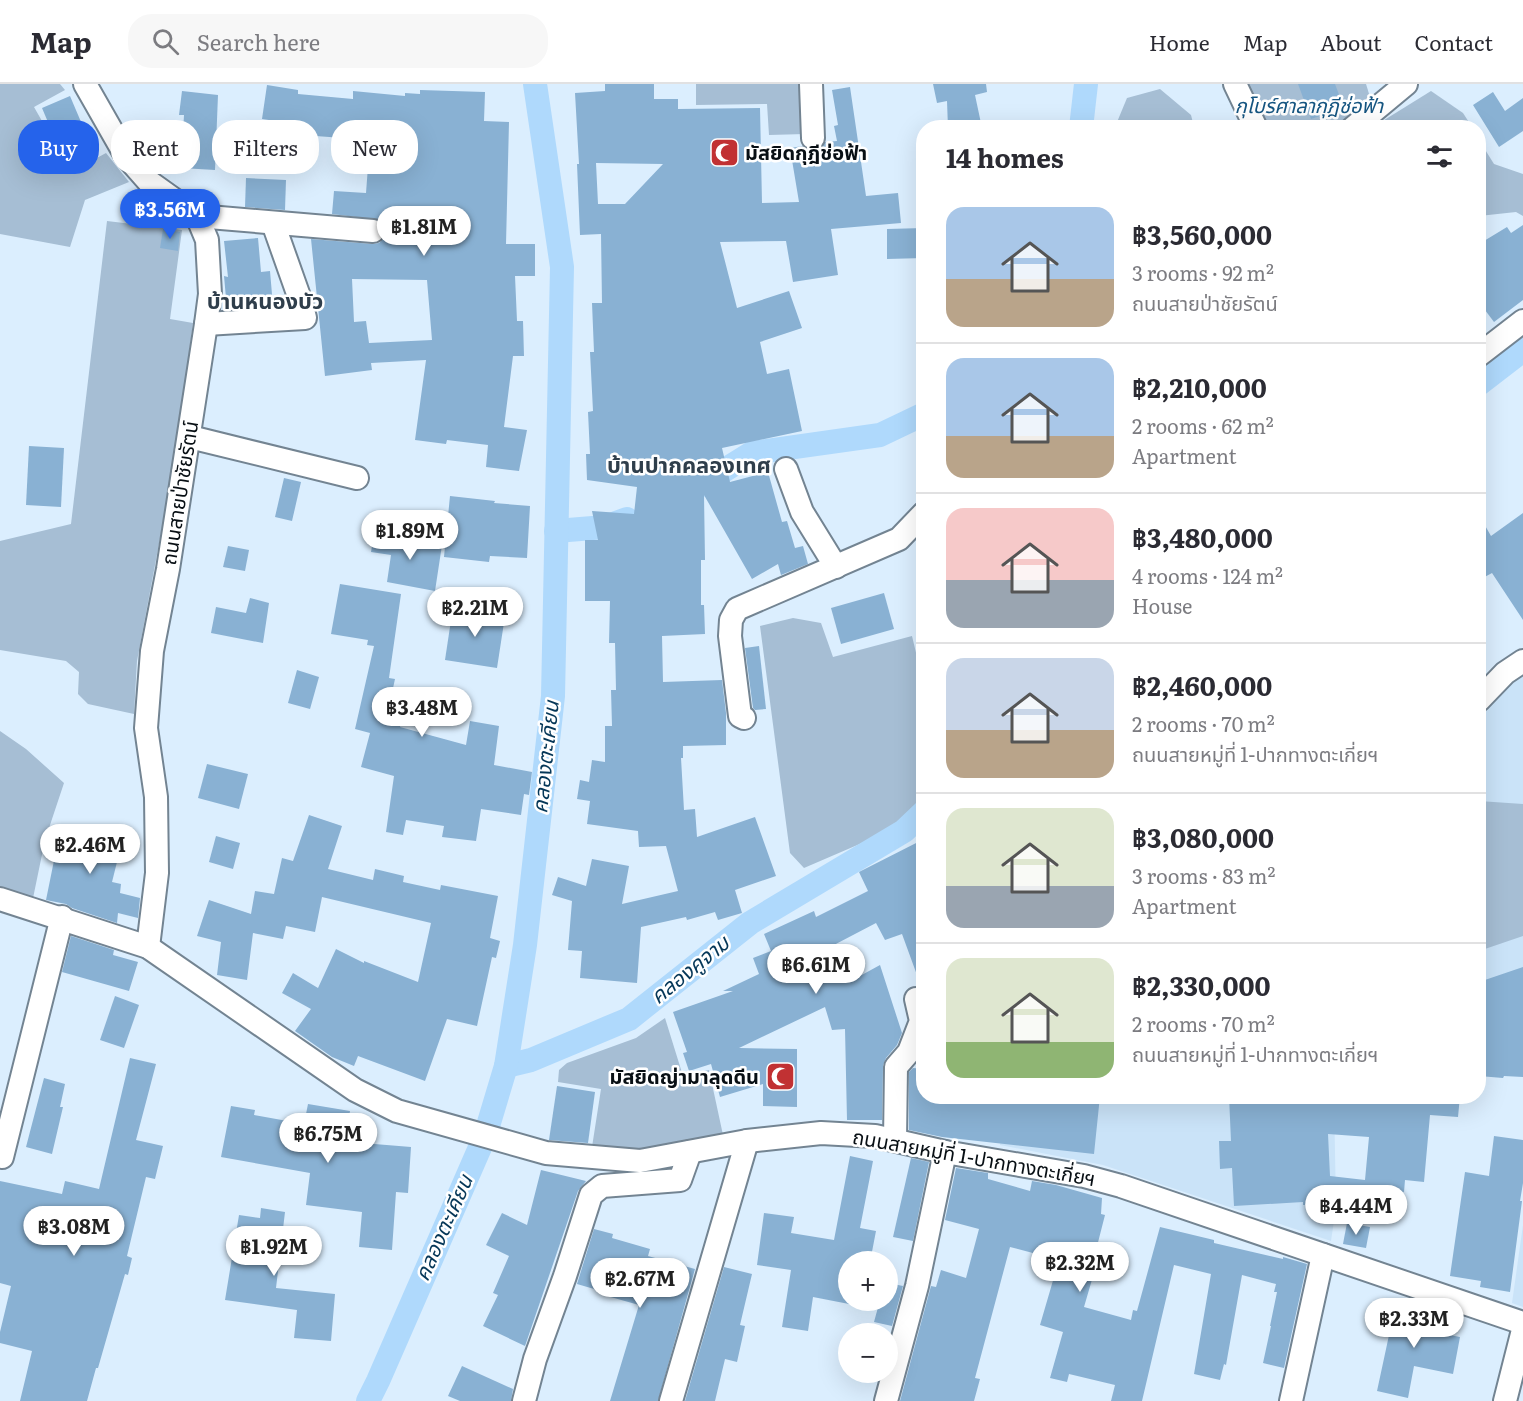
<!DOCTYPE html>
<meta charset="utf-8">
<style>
body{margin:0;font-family:Literata,"Noto Sans Thai",serif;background:#f7f7f7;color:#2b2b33;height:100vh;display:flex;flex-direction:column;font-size:22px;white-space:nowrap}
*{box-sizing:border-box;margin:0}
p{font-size:20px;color:#7c7c81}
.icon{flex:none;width:33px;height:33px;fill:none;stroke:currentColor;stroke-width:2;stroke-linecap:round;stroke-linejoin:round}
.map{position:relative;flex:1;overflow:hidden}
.side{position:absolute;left:916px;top:36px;width:570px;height:984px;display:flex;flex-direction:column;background:#fff;border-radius:24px;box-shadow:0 6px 24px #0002}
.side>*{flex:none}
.guide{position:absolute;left:18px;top:36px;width:570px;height:54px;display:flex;gap:12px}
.controls{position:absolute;left:838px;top:1167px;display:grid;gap:12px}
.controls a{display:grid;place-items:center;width:60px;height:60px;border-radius:50%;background:#fff;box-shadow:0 6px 24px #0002;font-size:30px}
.price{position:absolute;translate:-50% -51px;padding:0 14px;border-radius:21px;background:#fff;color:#222;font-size:20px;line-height:39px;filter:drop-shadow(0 2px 3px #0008)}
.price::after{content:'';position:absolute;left:50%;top:36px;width:18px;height:14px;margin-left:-9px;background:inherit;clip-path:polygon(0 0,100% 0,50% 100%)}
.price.active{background:#2563eb;color:#fff}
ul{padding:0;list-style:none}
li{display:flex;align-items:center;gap:18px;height:150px;padding:0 30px}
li+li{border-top:2px solid #e1e1e2}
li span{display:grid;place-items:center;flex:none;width:168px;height:120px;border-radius:18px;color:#555}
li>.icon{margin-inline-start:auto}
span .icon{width:72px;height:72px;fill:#fffc;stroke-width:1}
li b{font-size:26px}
h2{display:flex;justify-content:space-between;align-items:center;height:72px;padding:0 30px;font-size:26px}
.tag{padding:0 21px;border-radius:24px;background:#fff;box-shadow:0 6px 24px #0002;font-size:21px;line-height:54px}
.tag.active{background:#2563eb;color:#fff}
header{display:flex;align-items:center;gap:36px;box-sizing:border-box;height:84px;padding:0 30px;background:#fff;border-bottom:2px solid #e1e1e2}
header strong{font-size:28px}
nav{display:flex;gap:33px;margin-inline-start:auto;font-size:21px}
.search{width:420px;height:54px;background:#f7f7f7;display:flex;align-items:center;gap:15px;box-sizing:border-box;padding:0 21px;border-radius:24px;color:#7c7c81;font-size:22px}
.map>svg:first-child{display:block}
.built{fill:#cae3f8}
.green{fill:#a6bed4}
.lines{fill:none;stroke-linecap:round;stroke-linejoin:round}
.canal{stroke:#afd9fc;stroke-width:24}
.building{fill:#89b1d3;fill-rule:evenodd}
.minor-casing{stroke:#738492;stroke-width:26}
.minor{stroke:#fff;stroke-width:22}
.labels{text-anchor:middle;stroke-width:5;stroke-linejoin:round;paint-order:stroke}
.park-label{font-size:20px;font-style:italic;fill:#155581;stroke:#fff}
.poi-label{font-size:20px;font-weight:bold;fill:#080f14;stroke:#fff;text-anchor:start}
.street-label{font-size:20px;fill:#080f14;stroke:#fff}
.water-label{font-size:21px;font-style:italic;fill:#053758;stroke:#fff}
.quarter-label{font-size:22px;font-weight:bold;fill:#2f3e4b;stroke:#fff}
</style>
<header>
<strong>Map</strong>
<div class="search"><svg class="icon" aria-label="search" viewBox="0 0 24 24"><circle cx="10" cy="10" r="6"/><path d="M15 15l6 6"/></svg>Search here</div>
<nav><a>Home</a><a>Map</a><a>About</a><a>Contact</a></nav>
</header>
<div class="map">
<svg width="1523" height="1317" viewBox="0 0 1523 1317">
<rect width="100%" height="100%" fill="#dbeefe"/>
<g class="built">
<path d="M1523 590V934L1479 948V631L1511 598Z"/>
<path d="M1006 1013H1334L1336 1123 1331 1157 1103 1081 1000 1061Z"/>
<path d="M1523 1141V1223L1512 1219Z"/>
</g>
<g class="green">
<path d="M0 0H60L65 6 34 23 71 88 106 69 129 98 85 116 70 163 0 150Z"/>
<path d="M696 0H802L805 50 769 51 767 20 696 21Z"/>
<path d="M1247 0H1366L1370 13 1337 43H1268Z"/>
<path d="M1160 5 1191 31 1194 43H1115L1127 14Z"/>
<path d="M1431 7 1463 29 1472 43H1373Z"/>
<path d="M1479 56 1494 80 1523 90V132L1516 128 1479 132Z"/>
<path d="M107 137 182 146 170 235 193 239 176 369 137 577 134 630 88 620 78 610 79 588 66 577 0 566V457L71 440Z"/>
<path d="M793 534 821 539 833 573 912 552 924 602V712L903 735 869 756 804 784 790 769 760 542Z"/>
<path d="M0 647 26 665 64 699 45 756 32 819 0 809Z"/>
<path d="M1479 717 1523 720V852L1479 867Z"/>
<path d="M665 934 683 992 709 986 723 1051 640 1066 592 1063 601 1005 558 998 559 986 567 979 636 954Z"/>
</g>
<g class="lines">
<g class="canal">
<path d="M1081 44 1086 0"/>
<path d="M1479 300 1523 266"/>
<path d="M699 402 752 369 880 351 924 330"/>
<path d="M556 447 605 443 627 435"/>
<path d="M506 982 531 976 629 935 750 839 904 747 924 728"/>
<path d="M368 1317 378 1297 485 1052 506 982 525 861 553 612 562 183 535 0"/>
</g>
</g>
<g class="building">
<path d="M605 0H654V15H678V25L760 24 762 119 799 118 790 64 803 62 807 66 814 67 821 65 825 58 837 57 834 42 838 41 832 6 850 3 866 112 898 109 901 139 831 145 838 191 793 198 786 157 720 158 737 224 789 207 802 244 760 258 767 290 789 285 802 347 722 364 730 398 768 388 782 438 787 437 795 464 803 462 808 480 781 491 778 480 752 495 704 411 705 476H701V521H704L705 550 662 552 663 598 722 596 726 629V661L683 662V674H681L684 726 695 725 697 753 755 733 776 792 735 806 742 829 718 836 715 828 687 836 686 833 641 843 637 899 580 894 582 867 568 866 572 817 552 811 558 793 586 802 592 775 629 782 622 820 678 807 666 762 639 763 638 747 587 740 590 717 577 715 580 696 589 698 592 676 605 678V642H612L611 606H616L615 559H609L610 517H585V456H598L592 427 634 430 637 403 587 396 586 370H590L588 328 593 327 590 268H594L592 219H602L601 150 580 151 577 80H579L575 9 605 7ZM596 79 663 80 625 120H598Z"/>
<path d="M933 0H986L987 8 975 11 982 44H948L947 17 937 19Z"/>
<path d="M1298 0H1335L1344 24 1311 35Z"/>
<path d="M267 1 298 6V10L353 15V7L405 12V9L420 10V6L485 8 484 37 509 38 506 160H535V192H515L517 237H523L524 272H513L504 343 527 346 519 387 486 383 488 361 447 356 446 360 415 356 426 276 371 279 372 286 325 292 311 155 372 160 379 159 384 154 386 148 385 142 380 136 332 130 334 107 366 109 370 56 302 51 303 41 262 35ZM352 195 427 196 432 256 369 259 366 237 354 238Z"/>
<path d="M182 7 218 11 215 86 181 84 184 31H179Z"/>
<path d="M1493 8 1505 27 1523 14V47L1499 63 1473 21Z"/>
<path d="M70 12 84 45 87 43 99 67 71 80 56 48 53 50 42 24Z"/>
<path d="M246 94 286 96 285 126 245 123Z"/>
<path d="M1523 141V216L1494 238 1479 218V160L1507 143 1511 149Z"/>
<path d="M924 144V174L887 175V145Z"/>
<path d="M163 145 180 148 178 167 160 164Z"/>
<path d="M258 154 261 188 270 187 273 222 227 225 224 192 228 193 224 157Z"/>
<path d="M29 362 64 364 61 423 26 421Z"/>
<path d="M284 394 301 398 292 437 275 433Z"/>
<path d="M450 412 495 417 494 419 530 422 527 474 490 472 489 478 444 473Z"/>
<path d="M1523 429V536L1492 489 1479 496V431L1491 452Z"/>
<path d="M374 450 442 461 435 507 387 498 391 471 371 468Z"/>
<path d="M228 462 249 466 245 487 223 483Z"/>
<path d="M340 500 401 510 389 594 395 595 388 627 403 631 400 643 466 661 470 637 499 642 494 681 532 688 529 711 524 710 521 731 481 725 476 757 442 753 444 742 406 736 403 751 386 748 394 692 361 683 370 649 355 645 374 562 367 561 368 556 331 550Z"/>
<path d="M884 509 894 545 841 560 831 524Z"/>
<path d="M250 514 269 519 263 559 211 549 216 523 246 529Z"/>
<path d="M453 523 505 532 497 584 445 576Z"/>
<path d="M759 562 766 625 755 626 753 624 745 564Z"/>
<path d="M297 586 319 593 310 625 288 619Z"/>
<path d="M207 680 248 690 239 725 198 714Z"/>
<path d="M309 731 342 742 328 785 373 796 375 785 404 792 403 798 440 806 441 801 498 812 490 854 500 857 496 874 492 873 477 942 447 935 425 997 358 972 354 982 332 973 295 947 311 925 282 909 293 889 318 904 336 865 364 879V877L418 898 431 839 322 813 315 848 286 842 283 855 253 849 247 896 217 891 221 858 197 852 209 816 251 830 255 807 274 810 282 774 293 777Z"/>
<path d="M61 742 94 750 95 747 123 754 112 798 121 800 120 809 140 814 138 834 118 829 117 839 72 824 66 820 46 816Z"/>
<path d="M216 752 240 759 233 785 209 778Z"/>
<path d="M924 755V904L921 902 902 850 885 856 876 839 832 862 849 898 880 881 902 949 897 961 886 974 883 982 882 1036H847L845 945 832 946 825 923 739 964 797 965V1023L763 1022V1000L720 1013 711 980 689 987 683 969 687 968 673 928 733 907H723L759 890 753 874 771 867 764 850 814 827 816 833 868 807 859 788Z"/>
<path d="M71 852 114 866 113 871 138 878 129 907 62 888Z"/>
<path d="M1523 883V993L1504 992 1503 994 1479 992 1484 941 1479 943V898Z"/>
<path d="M115 912 139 921 124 964 100 956Z"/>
<path d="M130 974 156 980 136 1056 163 1062 155 1095 146 1093 127 1172 132 1174 128 1191 125 1190 98 1284H96L87 1317H20L32 1267 0 1259V1248L11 1202 0 1199V1097L62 1110 65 1097 99 1105Z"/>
<path d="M913 984 924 985V1013L977 1018V1012H1100L1094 1070 942 1053 909 1046V988Z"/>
<path d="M44 994 65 1000 60 1023H63L52 1070 26 1063Z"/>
<path d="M557 1002 595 1008 588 1059 549 1056Z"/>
<path d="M1229 1012H1460L1458 1033 1430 1031 1424 1098 1405 1096 1404 1108 1366 1104 1364 1134 1339 1131 1340 1120 1303 1121V1118L1234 1122 1232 1084 1220 1085 1219 1057H1231ZM1328 1050 1369 1053 1365 1096 1330 1092Z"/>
<path d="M308 1020 350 1027 346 1053H351L350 1058 411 1063 408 1109 396 1108 392 1166 359 1163 362 1128 306 1121 310 1089 221 1073 231 1022 255 1026 254 1031 304 1040Z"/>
<path d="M1494 1052 1523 1056V1099L1520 1117H1522L1510 1208 1480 1203 1481 1197 1450 1192 1465 1088 1489 1092Z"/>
<path d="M850 1072 873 1077 860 1144 876 1147 870 1178H849V1220L813 1213 808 1247 782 1243 791 1186 757 1181 764 1129 794 1133 791 1149 834 1156Z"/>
<path d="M911 1074 929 1078 913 1157 893 1153Z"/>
<path d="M956 1084 988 1089V1095L1030 1107 1032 1097 1056 1101 1102 1114 1101 1130 1105 1131 1094 1174 1098 1175 1084 1223 1131 1236 1133 1226 1137 1227 1160 1143 1214 1156V1159L1283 1175V1173L1307 1180 1284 1284 1263 1279 1271 1242H1270L1277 1208H1274L1276 1200 1242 1191 1226 1281 1224 1280 1220 1296 1194 1290 1211 1190 1174 1181 1142 1317H1111L1115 1301 1069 1290 1067 1298 1050 1294 1063 1248 1040 1241 1059 1176 1010 1163 975 1294 980 1295 974 1317H900L931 1202 936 1203 941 1186 966 1194 979 1145 945 1136Z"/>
<path d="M541 1086 586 1097 578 1107 525 1262 483 1242 498 1211 493 1209 509 1172 486 1161 502 1129 527 1141Z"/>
<path d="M261 1124 285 1128 276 1204 335 1210 331 1257 294 1254 297 1226 225 1216 239 1131 260 1134Z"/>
<path d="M1347 1139 1370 1143 1366 1164 1343 1160Z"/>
<path d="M594 1145 613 1150 612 1154 650 1165 648 1172 695 1185 658 1317H610L639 1221 600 1210 601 1207 577 1200Z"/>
<path d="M724 1183 752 1190 740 1241 745 1242 737 1278 725 1275 715 1317H685Z"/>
<path d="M888 1199 903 1202 892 1242 874 1238 880 1216H888Z"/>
<path d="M1397 1214 1430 1221 1424 1246 1460 1253 1453 1290 1414 1282 1408 1314 1377 1307Z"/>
<path d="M462 1282 513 1305 511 1317H460L448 1312Z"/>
</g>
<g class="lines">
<defs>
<g id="minor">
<path d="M85 0 126 72 148 97 197 132 207 156 210 210 206 240 168 485 152 567 146 644 156 713 157 789 148 863"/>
<path d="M811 0 813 54"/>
<path d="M1235 0 1256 44"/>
<path d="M1353 44 1406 0"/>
<path d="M197 132 373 147"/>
<path d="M206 240 305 234 301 218 273 139"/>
<path d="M1479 271 1523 237"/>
<path d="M190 353 357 394"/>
<path d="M786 385 802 428 836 483"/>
<path d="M1479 616 1505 589 1523 577"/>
<path d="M744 634 740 632 730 552 731 536 737 525 899 455 924 429"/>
<path d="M0 815 148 863 355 1006 397 1027 546 1069 640 1077 747 1057 821 1049 875 1052 945 1068 1084 1092 1121 1102 1523 1239"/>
<path d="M895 1056 896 983 909 968 921 937 916 915"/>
<path d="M2 1073 62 833"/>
<path d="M524 1317 535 1275 565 1192 591 1111 602 1102 680 1096 690 1068"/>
<path d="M671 1317 747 1057"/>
<path d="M886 1317 917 1202 945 1068"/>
<path d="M1291 1317 1323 1171"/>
<path d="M1505 1317 1523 1246"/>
</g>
</defs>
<use href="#minor" class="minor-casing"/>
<use href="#minor" class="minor"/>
</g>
<defs>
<symbol id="mosque-square" viewBox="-11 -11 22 22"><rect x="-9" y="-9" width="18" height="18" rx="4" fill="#c13133" stroke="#fff"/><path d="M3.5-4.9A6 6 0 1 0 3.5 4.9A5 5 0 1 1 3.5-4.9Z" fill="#fff"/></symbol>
</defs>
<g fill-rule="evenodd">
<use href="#mosque-square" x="708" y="52" width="33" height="33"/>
<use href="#mosque-square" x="764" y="976" width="33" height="33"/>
</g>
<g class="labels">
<g class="park-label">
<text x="1309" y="29">กุโบร์ศาลากุฎีช่อฟ้า</text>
</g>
<g class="poi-label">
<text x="745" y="76">มัสยิดกุฎีช่อฟ้า</text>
<text x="759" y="1000" text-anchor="end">มัสยิดญ่ามาลุดดีน</text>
</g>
<g class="street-label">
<text transform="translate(180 409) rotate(-81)" y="7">ถนนสายป่าชัยรัตน์</text>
<text transform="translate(974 1074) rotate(10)" y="7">ถนนสายหมู่ที่ 1-ปากทางตะเกี่ยฯ</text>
</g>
<g class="water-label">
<text transform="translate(546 673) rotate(-84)" y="7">คลองตะเคียน</text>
<text transform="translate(690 886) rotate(-39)" y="7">คลองคูจาม</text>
<text transform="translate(444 1144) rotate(-66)" y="7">คลองตะเคียน</text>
</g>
<g class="quarter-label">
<text x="265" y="225">บ้านหนองบัว</text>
<text x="689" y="389">บ้านปากคลองเทศ</text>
</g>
</g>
</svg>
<div class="controls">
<a>+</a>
<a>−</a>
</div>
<b class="price active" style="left:170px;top:156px">฿3.56M</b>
<b class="price" style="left:424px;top:173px">฿1.81M</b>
<b class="price" style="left:410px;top:477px">฿1.89M</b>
<b class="price" style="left:475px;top:554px">฿2.21M</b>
<b class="price" style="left:422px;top:654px">฿3.48M</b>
<b class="price" style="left:90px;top:791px">฿2.46M</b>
<b class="price" style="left:816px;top:911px">฿6.61M</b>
<b class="price" style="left:328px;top:1080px">฿6.75M</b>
<b class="price" style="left:1356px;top:1152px">฿4.44M</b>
<b class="price" style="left:74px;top:1173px">฿3.08M</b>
<b class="price" style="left:274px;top:1193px">฿1.92M</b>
<b class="price" style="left:1080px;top:1209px">฿2.32M</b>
<b class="price" style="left:640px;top:1225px">฿2.67M</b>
<b class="price" style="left:1414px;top:1265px">฿2.33M</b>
<div class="guide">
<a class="tag active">Buy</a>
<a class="tag">Rent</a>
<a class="tag">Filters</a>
<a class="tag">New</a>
</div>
<section class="side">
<h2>14 homes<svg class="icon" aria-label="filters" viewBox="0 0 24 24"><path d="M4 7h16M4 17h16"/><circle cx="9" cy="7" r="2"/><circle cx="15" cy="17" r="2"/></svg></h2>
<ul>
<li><span style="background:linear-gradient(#a9c7e8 60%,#b9a48a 0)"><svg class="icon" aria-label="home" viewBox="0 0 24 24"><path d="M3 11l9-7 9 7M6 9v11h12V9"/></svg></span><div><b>฿3,560,000</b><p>3 rooms · 92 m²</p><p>ถนนสายป่าชัยรัตน์</p></div></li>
<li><span style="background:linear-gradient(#a9c7e8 65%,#b9a48a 0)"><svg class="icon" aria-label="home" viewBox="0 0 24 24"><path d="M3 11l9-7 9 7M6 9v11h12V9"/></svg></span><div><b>฿2,210,000</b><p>2 rooms · 62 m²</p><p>Apartment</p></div></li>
<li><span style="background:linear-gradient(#f6c9c9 60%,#9aa5b1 0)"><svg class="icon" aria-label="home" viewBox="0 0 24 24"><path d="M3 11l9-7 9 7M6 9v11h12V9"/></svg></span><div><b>฿3,480,000</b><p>4 rooms · 124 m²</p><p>House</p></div></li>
<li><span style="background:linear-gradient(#c9d6e8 60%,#b9a48a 0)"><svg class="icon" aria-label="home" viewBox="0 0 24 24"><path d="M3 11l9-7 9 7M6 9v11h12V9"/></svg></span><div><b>฿2,460,000</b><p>2 rooms · 70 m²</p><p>ถนนสายหมู่ที่ 1-ปากทางตะเกี่ยฯ</p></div></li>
<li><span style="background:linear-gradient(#dfe7d0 65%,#9aa5b1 0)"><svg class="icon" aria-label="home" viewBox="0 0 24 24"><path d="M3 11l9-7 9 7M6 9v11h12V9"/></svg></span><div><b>฿3,080,000</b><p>3 rooms · 83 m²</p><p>Apartment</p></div></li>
<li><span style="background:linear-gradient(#dfe7d0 70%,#8fb573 0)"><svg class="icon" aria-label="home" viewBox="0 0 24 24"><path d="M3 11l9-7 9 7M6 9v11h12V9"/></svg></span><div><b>฿2,330,000</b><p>2 rooms · 70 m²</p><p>ถนนสายหมู่ที่ 1-ปากทางตะเกี่ยฯ</p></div></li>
</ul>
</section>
</div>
